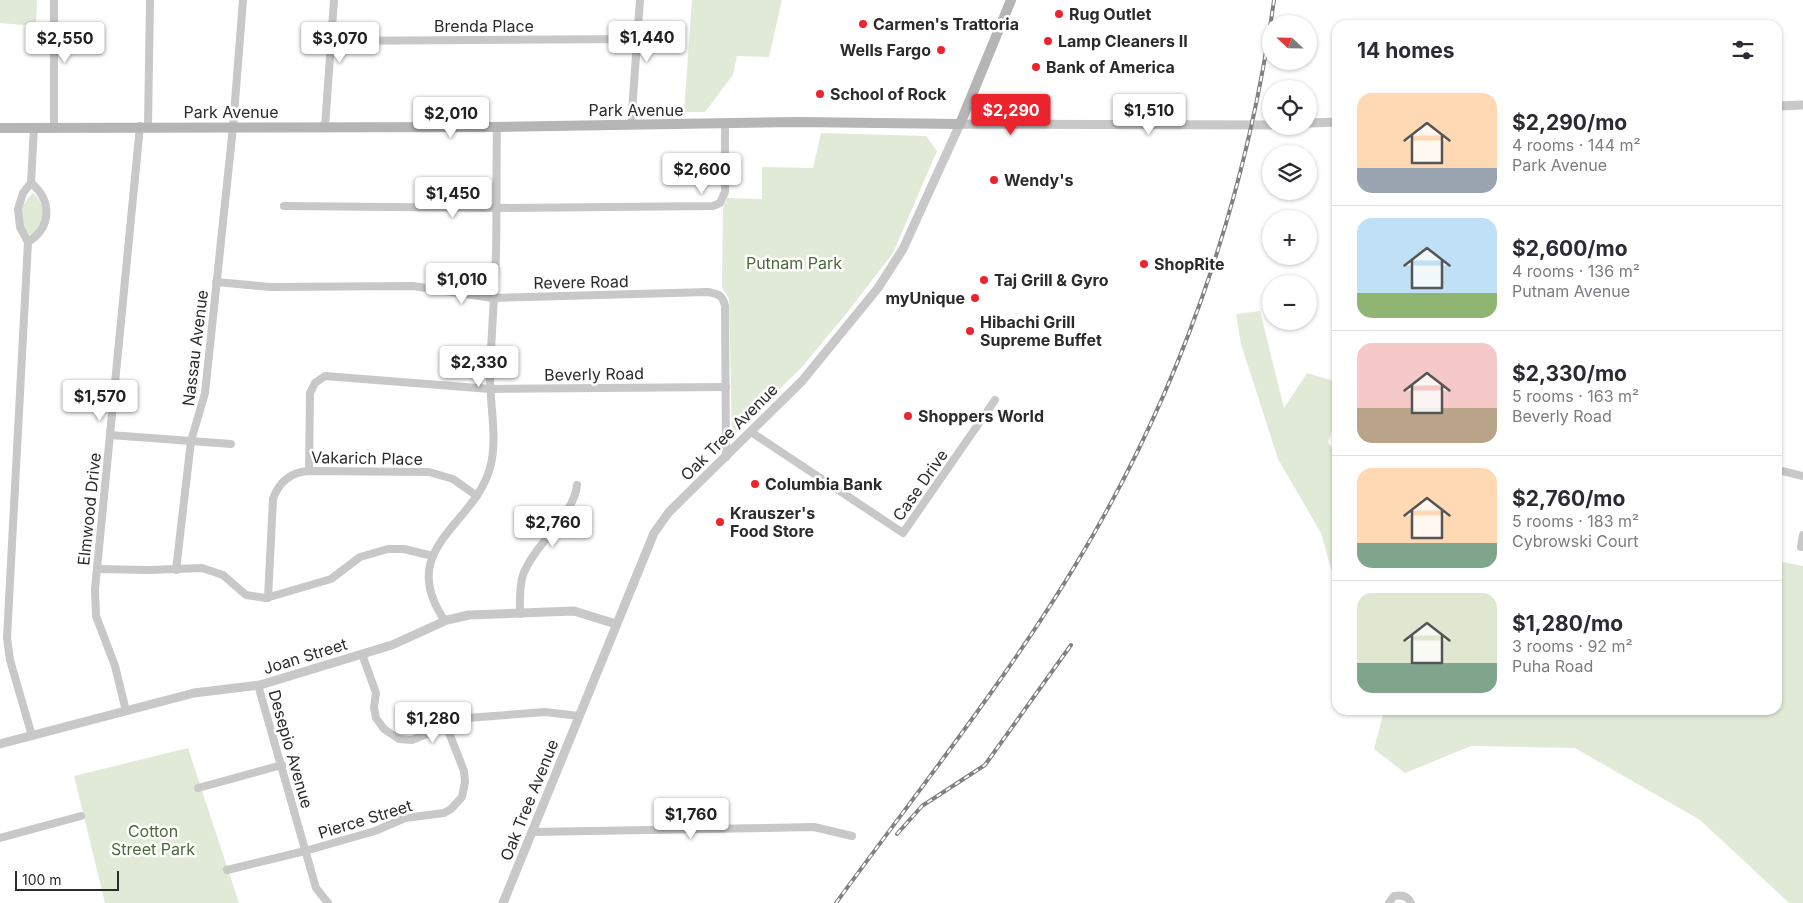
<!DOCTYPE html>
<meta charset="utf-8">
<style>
body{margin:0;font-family:Inter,sans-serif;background:#f2f2f3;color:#2b2b33;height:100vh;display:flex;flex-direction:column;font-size:19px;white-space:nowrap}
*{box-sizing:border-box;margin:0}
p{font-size:16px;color:#7c7c81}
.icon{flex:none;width:28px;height:28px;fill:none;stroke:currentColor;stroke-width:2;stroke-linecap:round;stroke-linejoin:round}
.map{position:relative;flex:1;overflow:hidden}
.details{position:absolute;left:1332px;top:20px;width:450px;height:695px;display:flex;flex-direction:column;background:#fff;border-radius:15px;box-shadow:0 1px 4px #0004}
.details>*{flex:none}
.needle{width:32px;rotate:292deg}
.controls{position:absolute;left:1262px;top:15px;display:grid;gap:10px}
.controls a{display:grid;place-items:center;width:55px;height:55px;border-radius:50%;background:#fff;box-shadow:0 1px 4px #0004;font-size:25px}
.scale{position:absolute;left:15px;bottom:12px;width:104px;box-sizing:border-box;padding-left:5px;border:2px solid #2b2b2b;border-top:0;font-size:14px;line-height:18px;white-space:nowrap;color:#2b2b2b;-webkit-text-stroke:4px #fff;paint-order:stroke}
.price{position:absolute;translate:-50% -42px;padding:0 11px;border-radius:5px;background:#fff;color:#222;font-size:16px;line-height:32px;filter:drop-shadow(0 1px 2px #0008)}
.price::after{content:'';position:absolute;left:50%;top:30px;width:15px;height:11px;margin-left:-8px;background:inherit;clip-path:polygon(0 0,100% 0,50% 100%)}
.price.active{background:#ec242d;color:#fff}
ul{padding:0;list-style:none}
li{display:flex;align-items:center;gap:15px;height:125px;padding:0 25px}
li+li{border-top:1px solid #e1e1e2}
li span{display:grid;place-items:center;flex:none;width:140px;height:100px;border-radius:15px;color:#555}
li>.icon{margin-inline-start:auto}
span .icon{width:60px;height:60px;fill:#fffc;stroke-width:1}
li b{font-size:21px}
h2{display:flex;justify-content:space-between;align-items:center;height:60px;padding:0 25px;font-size:21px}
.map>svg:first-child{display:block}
.green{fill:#e1ead7}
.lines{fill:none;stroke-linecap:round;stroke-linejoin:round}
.minor{stroke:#c8c8c8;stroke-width:8}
.tertiary{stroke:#c8c8c8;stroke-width:9}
.secondary{stroke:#b5b5b5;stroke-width:10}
.rail-casing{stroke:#808080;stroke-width:4}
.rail{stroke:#fff;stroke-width:2;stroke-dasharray:5.5;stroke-linecap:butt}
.poi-dot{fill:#ec242d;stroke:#fff;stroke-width:2}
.labels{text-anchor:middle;stroke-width:5;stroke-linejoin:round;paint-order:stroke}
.poi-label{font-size:16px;font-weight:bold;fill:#2b2b2b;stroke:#fff;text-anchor:start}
.street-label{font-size:16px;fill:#2b2b2b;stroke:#fff}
.park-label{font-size:16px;fill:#4d6838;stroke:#fff}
</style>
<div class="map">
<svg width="1803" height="903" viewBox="0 0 1803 903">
<rect width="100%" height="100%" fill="#fff"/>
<g class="green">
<path d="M0 0H37L36 26 0 23Z"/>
<path d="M692 0H782L769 57 737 56 733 75 705 112H684Z"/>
<path d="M821 133 926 136 937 151 893 253 846 314 802 367 732 436 729 299 722 287 723 208 727 198 762 199V167L813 168Z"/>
<path d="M33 193C49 207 43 223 31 236 17 224 19 204 33 193Z"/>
<path d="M1260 311 1284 408 1307 373 1337 382V417L1328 442 1337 456V590L1321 533 1278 459 1241 344 1236 314Z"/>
<path d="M1778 561 1803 566V903H1789L1700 820 1575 748 1471 746 1405 773 1374 749 1384 710H1778Z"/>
<path d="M188 748 239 903H105L74 776Z"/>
</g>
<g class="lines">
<g class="minor">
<path d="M54 0V127"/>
<path d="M331 41 637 39"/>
<path d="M631 125 640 0"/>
<path d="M148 126 150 0"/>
<path d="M325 127 334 0"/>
<path d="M284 206 495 208 713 206 720 203 725 192V125"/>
<path d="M28 242C52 227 52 200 31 183"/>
<path d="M216 282 271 287 413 286 492 298 708 292C718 294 723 295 725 306L726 457"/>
<path d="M751 432 903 533 995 400"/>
<path d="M110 435 231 444"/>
<path d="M1778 470 1803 476"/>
<path d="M309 471 310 393 315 383 325 376 490 389 726 387"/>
<path d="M1801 547 1803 535"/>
<path d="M97 569 149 570 202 568 223 575 246 595 266 598 331 579 360 557 388 549H404L433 556"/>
<path d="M176 570 191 441 205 393 233 127 243 0"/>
<path d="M268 598 273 499C279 482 291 472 309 471L429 472 453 479 477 496"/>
<path d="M520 614C520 602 519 587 523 575 533 546 575 514 577 485"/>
<path d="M445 621C395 548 474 526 490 468 498 439 490 407 490 377 491 335 495 294 496 252 497 210 496 168 497 127"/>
<path d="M362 654 376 693 374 707 376 718 384 729 399 739 412 740 467 718 545 712 579 716"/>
<path d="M258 685 316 888 328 903"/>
<path d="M126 711 115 666 96 616 95 589 140 126"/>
<path d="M32 736 10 660 7 638 28 242 20 227 18 209 23 193 31 183 34 127"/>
<path d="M198 788 282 765"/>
<path d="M532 832 814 827 852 836"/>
<path d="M0 838 81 816"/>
<path d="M227 870 305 851 375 831 405 818 444 813 451 809 462 797 465 782 464 771 446 725"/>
<path d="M1389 903 1394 896C1402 895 1407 895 1411 903"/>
</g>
<g class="tertiary">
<path d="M1778 106 1803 105"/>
<path d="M1309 123 1338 122"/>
<path d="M0 744 194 693 260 685 392 645 447 620 469 615 574 611 616 624"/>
<path d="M503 903 654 533 669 512 802 381 878 288 903 249 960 124 1271 125"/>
</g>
<path class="secondary" d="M0 128 497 127 797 122 960 124 1011 0"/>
<defs>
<g id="rail">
<path d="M897 834 922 806 985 765 1071 645"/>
<path d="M836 903C927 778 1026 656 1101 521 1191 361 1249 182 1274 0"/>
</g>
</defs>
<use href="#rail" class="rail-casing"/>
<use href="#rail" class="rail"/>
</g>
<g class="poi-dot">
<circle cx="1059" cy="14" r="5"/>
<circle cx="863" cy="24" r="5"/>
<circle cx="1048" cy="41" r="5"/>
<circle cx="941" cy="50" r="5"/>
<circle cx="1036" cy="67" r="5"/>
<circle cx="820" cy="94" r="5"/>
<circle cx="994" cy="180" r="5"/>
<circle cx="1144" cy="264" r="5"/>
<circle cx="984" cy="280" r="5"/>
<circle cx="975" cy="298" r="5"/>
<circle cx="970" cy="331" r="5"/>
<circle cx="908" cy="416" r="5"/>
<circle cx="755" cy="484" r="5"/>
<circle cx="720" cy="522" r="5"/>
</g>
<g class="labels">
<g class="poi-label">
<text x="1069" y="20">Rug Outlet</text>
<text x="873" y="30">Carmen's Trattoria</text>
<text x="1058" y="47">Lamp Cleaners II</text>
<text x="931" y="56" text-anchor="end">Wells Fargo</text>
<text x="1046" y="73">Bank of America</text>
<text x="830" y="100">School of Rock</text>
<text x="1004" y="186">Wendy's</text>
<text x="1154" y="270">ShopRite</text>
<text x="994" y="286">Taj Grill &amp; Gyro</text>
<text x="965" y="304" text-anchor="end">myUnique</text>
<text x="980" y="328">Hibachi Grill<tspan x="980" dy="18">Supreme Buffet</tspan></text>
<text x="918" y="422">Shoppers World</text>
<text x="765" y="490">Columbia Bank</text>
<text x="730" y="519">Krauszer's<tspan x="730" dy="18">Food Store</tspan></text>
</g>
<g class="street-label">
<text x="484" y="32">Brenda Place</text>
<text x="636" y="116">Park Avenue</text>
<text x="231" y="118">Park Avenue</text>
<text transform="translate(581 282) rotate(-1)" y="6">Revere Road</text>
<text transform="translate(195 348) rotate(-83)" y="6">Nassau Avenue</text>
<text transform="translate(594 374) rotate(-1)" y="6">Beverly Road</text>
<text transform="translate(729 432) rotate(-45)" y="6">Oak Tree Avenue</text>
<text transform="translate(367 458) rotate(1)" y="6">Vakarich Place</text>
<text transform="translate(920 485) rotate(-55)" y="6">Case Drive</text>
<text transform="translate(89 509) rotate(-84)" y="6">Elmwood Drive</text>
<text transform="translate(305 656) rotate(-17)" y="6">Joan Street</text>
<text transform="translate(291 749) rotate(74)" y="6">Desepio Avenue</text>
<text transform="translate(529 800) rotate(-68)" y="6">Oak Tree Avenue</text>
<text transform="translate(365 819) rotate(-17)" y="6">Pierce Street</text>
</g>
<g class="park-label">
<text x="794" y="269">Putnam Park</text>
<text x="153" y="837">Cotton<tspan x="153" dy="18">Street Park</tspan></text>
</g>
</g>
</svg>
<div class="controls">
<a><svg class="needle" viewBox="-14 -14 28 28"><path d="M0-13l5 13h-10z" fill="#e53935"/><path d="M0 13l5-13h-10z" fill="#7c7c81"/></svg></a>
<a><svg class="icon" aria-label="locate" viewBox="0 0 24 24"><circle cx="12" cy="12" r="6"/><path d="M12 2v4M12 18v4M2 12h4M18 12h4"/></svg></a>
<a><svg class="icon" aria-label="layers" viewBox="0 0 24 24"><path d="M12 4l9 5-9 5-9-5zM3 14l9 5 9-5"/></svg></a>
<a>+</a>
<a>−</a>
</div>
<div class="scale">100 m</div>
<b class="price" style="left:647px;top:63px">$1,440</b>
<b class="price" style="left:65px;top:64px">$2,550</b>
<b class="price" style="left:340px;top:64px">$3,070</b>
<b class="price active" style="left:1011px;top:136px">$2,290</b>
<b class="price" style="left:1149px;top:136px">$1,510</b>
<b class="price" style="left:451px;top:139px">$2,010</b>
<b class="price" style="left:702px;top:195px">$2,600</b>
<b class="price" style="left:453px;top:219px">$1,450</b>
<b class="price" style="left:462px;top:305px">$1,010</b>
<b class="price" style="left:479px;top:388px">$2,330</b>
<b class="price" style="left:100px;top:422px">$1,570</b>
<b class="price" style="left:553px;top:548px">$2,760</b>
<b class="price" style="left:433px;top:744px">$1,280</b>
<b class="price" style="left:691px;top:840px">$1,760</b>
<section class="details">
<h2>14 homes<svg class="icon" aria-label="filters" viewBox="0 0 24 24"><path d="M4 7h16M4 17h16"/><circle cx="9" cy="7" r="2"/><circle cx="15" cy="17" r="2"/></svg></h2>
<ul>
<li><span style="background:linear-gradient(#ffd9b3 75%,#9aa5b1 0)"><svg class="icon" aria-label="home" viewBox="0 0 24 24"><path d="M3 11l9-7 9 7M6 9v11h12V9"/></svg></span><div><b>$2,290/mo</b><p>4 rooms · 144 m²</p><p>Park Avenue</p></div></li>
<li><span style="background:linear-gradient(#bfe0f5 75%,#8fb573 0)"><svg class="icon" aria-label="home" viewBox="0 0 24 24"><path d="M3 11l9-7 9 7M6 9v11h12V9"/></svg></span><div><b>$2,600/mo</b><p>4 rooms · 136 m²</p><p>Putnam Avenue</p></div></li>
<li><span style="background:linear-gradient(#f6c9c9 65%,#b9a48a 0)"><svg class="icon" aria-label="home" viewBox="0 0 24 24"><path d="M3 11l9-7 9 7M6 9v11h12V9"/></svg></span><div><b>$2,330/mo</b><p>5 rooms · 163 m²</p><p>Beverly Road</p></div></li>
<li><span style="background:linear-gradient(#ffd9b3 75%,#7fa58c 0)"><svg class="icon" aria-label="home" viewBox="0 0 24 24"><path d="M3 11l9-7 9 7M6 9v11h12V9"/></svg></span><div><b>$2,760/mo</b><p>5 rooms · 183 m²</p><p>Cybrowski Court</p></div></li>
<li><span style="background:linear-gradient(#dfe7d0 70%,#7fa58c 0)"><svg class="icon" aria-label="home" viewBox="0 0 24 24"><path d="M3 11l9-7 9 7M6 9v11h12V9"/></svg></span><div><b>$1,280/mo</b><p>3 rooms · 92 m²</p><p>Puha Road</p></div></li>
</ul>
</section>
</div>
